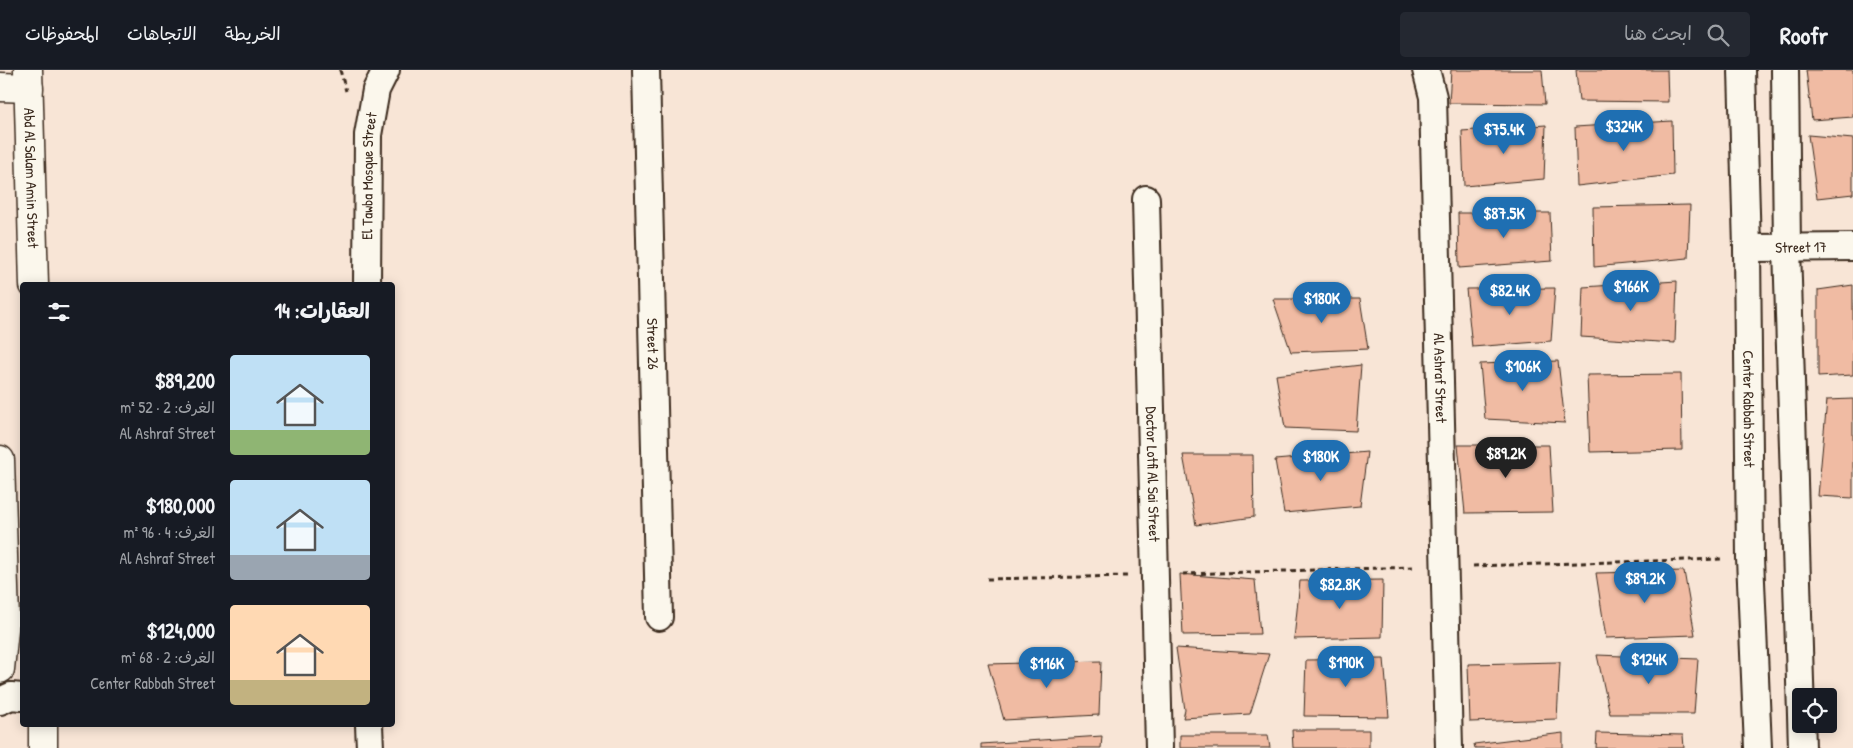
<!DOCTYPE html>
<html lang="ar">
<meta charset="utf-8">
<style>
body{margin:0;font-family:"Patrick Hand","Playpen Sans Arabic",sans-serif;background:#242831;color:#f1f3f6;direction:rtl;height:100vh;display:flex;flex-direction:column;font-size:19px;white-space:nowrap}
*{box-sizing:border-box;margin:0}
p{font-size:16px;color:#9ea1a6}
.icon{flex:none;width:28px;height:28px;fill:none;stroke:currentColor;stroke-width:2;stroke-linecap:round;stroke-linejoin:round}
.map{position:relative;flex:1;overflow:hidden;direction:ltr}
.sheet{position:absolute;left:20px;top:212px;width:375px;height:445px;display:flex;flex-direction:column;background:#171b24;border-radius:5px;box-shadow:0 2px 12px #0003;direction:rtl}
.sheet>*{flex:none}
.buttons{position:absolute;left:1792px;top:618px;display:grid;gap:10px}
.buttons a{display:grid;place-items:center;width:45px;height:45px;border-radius:5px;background:#171b24;box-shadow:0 2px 12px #0003;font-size:25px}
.price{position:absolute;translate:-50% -42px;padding:0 11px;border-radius:18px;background:#1f6fb2;color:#fff;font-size:16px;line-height:32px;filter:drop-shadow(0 1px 2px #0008)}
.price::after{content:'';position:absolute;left:50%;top:30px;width:15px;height:11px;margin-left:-8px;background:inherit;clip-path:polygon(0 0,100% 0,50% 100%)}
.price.current{background:#222;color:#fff}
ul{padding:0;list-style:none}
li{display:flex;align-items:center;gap:15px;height:125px;padding:0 25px}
li span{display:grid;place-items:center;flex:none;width:140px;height:100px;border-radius:5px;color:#555}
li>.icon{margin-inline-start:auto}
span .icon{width:60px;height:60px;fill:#fffc;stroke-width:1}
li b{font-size:21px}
h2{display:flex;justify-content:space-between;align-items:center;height:60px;padding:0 25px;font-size:21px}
header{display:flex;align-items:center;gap:30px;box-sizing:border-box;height:70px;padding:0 25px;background:#171b24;border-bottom:1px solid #363941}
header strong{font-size:24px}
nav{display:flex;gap:28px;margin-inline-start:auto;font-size:18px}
.search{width:350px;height:45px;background:#242831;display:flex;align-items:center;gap:12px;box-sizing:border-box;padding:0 18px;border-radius:5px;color:#9ea1a6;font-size:19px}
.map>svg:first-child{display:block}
.building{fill:#f0bba3;stroke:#3b2a1e}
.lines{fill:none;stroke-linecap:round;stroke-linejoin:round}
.minor-casing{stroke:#3b2a1e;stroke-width:30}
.tertiary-casing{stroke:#3b2a1e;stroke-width:31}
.path{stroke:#3b2a1e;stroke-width:3;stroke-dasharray:5 4;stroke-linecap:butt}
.minor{stroke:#fbf7ec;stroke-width:26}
.tertiary{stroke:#fbf7ec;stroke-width:28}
.labels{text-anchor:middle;stroke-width:4;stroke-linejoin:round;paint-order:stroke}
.street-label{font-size:15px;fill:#3b2a1e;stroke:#fbf7ec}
</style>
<header>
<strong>Roofr</strong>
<div class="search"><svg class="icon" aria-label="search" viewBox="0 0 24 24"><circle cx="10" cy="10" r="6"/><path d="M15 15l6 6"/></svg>ابحث هنا</div>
<nav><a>الخريطة</a><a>الاتجاهات</a><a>المحفوظات</a></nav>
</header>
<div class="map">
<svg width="1853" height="678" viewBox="0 0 1853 678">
<rect width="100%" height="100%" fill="#f8e5d6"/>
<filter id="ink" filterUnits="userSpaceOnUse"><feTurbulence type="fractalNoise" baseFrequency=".02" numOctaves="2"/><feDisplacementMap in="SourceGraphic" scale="10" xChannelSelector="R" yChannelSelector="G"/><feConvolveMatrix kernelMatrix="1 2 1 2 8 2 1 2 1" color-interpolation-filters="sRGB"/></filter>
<g filter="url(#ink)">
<g class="building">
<path d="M1451 0H1542L1545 34 1449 33Z"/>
<path d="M1576 0H1667L1668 32 1579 31Z"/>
<path d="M1806 0H1853V47L1812 50Z"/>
<path d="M1672 51 1673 105 1577 116 1575 57Z"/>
<path d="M1546 55 1544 109 1464 116 1462 61Z"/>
<path d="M1808 65 1853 69V124L1817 128Z"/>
<path d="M1690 135 1688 188 1594 197 1593 137Z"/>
<path d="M1458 143H1550L1552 191 1459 198Z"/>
<path d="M1677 211 1675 273 1581 267 1583 217Z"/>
<path d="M1853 215V305L1818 307V220Z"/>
<path d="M1555 218 1551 271 1472 277 1466 219Z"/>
<path d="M1273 229H1360L1368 279 1291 282Z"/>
<path d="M1558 291 1565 353 1485 349 1480 294Z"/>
<path d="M1361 295 1356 361 1285 358 1276 305Z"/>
<path d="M1681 304 1682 380 1590 382 1587 305Z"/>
<path d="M1853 329V428L1818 426 1827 330Z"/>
<path d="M1458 375H1549L1553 442 1465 443Z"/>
<path d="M1367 382 1360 436 1284 443 1275 390Z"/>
<path d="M1183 385H1253L1254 447 1196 455Z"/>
<path d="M1684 501 1695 565 1606 568 1596 503Z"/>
<path d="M1180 504 1255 510 1260 564 1183 565Z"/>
<path d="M1383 510 1382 567 1294 569 1300 511Z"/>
<path d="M1176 578 1269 584 1250 644 1183 648 1185 640Z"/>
<path d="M1597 585 1698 589 1694 644H1610Z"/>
<path d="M1384 589 1389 647 1304 646 1306 590Z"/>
<path d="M1101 591 1099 645 1004 650 988 594Z"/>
<path d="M1560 592 1557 649 1470 652 1468 594Z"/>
<path d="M1292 660H1369V678H1293Z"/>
<path d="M1563 663V678H1475L1474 674Z"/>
<path d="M1597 663 1683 665 1684 678H1596Z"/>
<path d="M1180 665H1268L1270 678H1180Z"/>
<path d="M1102 666 1101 678H981V674Z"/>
</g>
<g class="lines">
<defs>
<g id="minor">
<path id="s1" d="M646 0 659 547"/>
<path id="s2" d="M1426 0 1433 27 1449 678"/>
<path id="s3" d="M1742 0 1747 178 1750 488 1758 678"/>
<path d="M1785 0 1787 177 1802 678"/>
<path id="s4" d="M1146 129 1159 678"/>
<path id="s5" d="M1747 178 1853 177"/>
<path id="s6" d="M367 215 368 65 376 20 386 0"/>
<path d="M0 631 11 626 22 627"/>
<path d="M369 655 370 678"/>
</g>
<g id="tertiary">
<path id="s7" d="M28 0 34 215"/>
<path d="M0 17 29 18"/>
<path d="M0 390 5 549 0 599"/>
<path d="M43 655V678"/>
</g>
</defs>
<use href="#minor" class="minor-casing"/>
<use href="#tertiary" class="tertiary-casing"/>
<g class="path">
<path d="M340 0 346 21"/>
<path d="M1473 496 1721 489"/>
<path d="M1183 504 1416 497"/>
<path d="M987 509 1127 506"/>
</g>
<use href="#minor" class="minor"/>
<use href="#tertiary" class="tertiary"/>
</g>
</g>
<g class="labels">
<g class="street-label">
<text dy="5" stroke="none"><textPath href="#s6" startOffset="109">El Tawba Mosque Street</textPath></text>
<text dy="5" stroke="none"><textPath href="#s7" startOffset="108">Abd Al Salam Amin Street</textPath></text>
<text dy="5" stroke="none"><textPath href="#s5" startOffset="54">Street 17</textPath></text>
<text dy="5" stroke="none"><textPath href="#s1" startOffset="274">Street 26</textPath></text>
<text dy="5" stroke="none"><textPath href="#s2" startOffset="309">Al Ashraf Street</textPath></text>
<text dy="5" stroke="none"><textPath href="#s3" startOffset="339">Center Rabbah Street</textPath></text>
<text dy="5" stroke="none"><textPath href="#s4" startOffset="275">Doctor Lotfi Al Sai Street</textPath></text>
</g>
</g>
</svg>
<div class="buttons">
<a><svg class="icon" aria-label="locate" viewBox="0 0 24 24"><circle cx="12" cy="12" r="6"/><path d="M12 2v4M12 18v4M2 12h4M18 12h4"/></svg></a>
</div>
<b class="price" style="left:1624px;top:82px">$324K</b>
<b class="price" style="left:1504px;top:85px">$75.4K</b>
<b class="price" style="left:1504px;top:169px">$87.5K</b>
<b class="price" style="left:1631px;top:242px">$166K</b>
<b class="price" style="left:1510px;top:246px">$82.4K</b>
<b class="price" style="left:1322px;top:254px">$180K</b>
<b class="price" style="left:1523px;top:322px">$106K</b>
<b class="price current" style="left:1506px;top:409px">$89.2K</b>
<b class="price" style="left:1321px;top:412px">$180K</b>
<b class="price" style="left:1645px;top:534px">$89.2K</b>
<b class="price" style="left:1340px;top:540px">$82.8K</b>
<b class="price" style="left:1649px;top:615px">$124K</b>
<b class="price" style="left:1346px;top:618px">$190K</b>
<b class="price" style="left:1047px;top:619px">$116K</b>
<section class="sheet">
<h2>العقارات: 14<svg class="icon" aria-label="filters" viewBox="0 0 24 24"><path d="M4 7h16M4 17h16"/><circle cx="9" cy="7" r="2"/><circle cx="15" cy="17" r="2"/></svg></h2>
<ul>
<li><span style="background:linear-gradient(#bfe0f5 75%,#8fb573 0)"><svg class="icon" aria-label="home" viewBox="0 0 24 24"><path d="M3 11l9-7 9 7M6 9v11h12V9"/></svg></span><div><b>$89,200</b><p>الغرف: 2 · 52 m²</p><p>Al Ashraf Street</p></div></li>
<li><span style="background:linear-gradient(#bfe0f5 75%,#9aa5b1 0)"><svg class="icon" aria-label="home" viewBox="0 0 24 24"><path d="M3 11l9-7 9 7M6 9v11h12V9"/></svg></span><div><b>$180,000</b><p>الغرف: 4 · 96 m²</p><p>Al Ashraf Street</p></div></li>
<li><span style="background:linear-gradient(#ffd9b3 75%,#c2b280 0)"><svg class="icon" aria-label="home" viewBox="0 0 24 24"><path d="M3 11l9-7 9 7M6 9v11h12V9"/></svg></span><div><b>$124,000</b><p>الغرف: 2 · 68 m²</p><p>Center Rabbah Street</p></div></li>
</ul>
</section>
</div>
